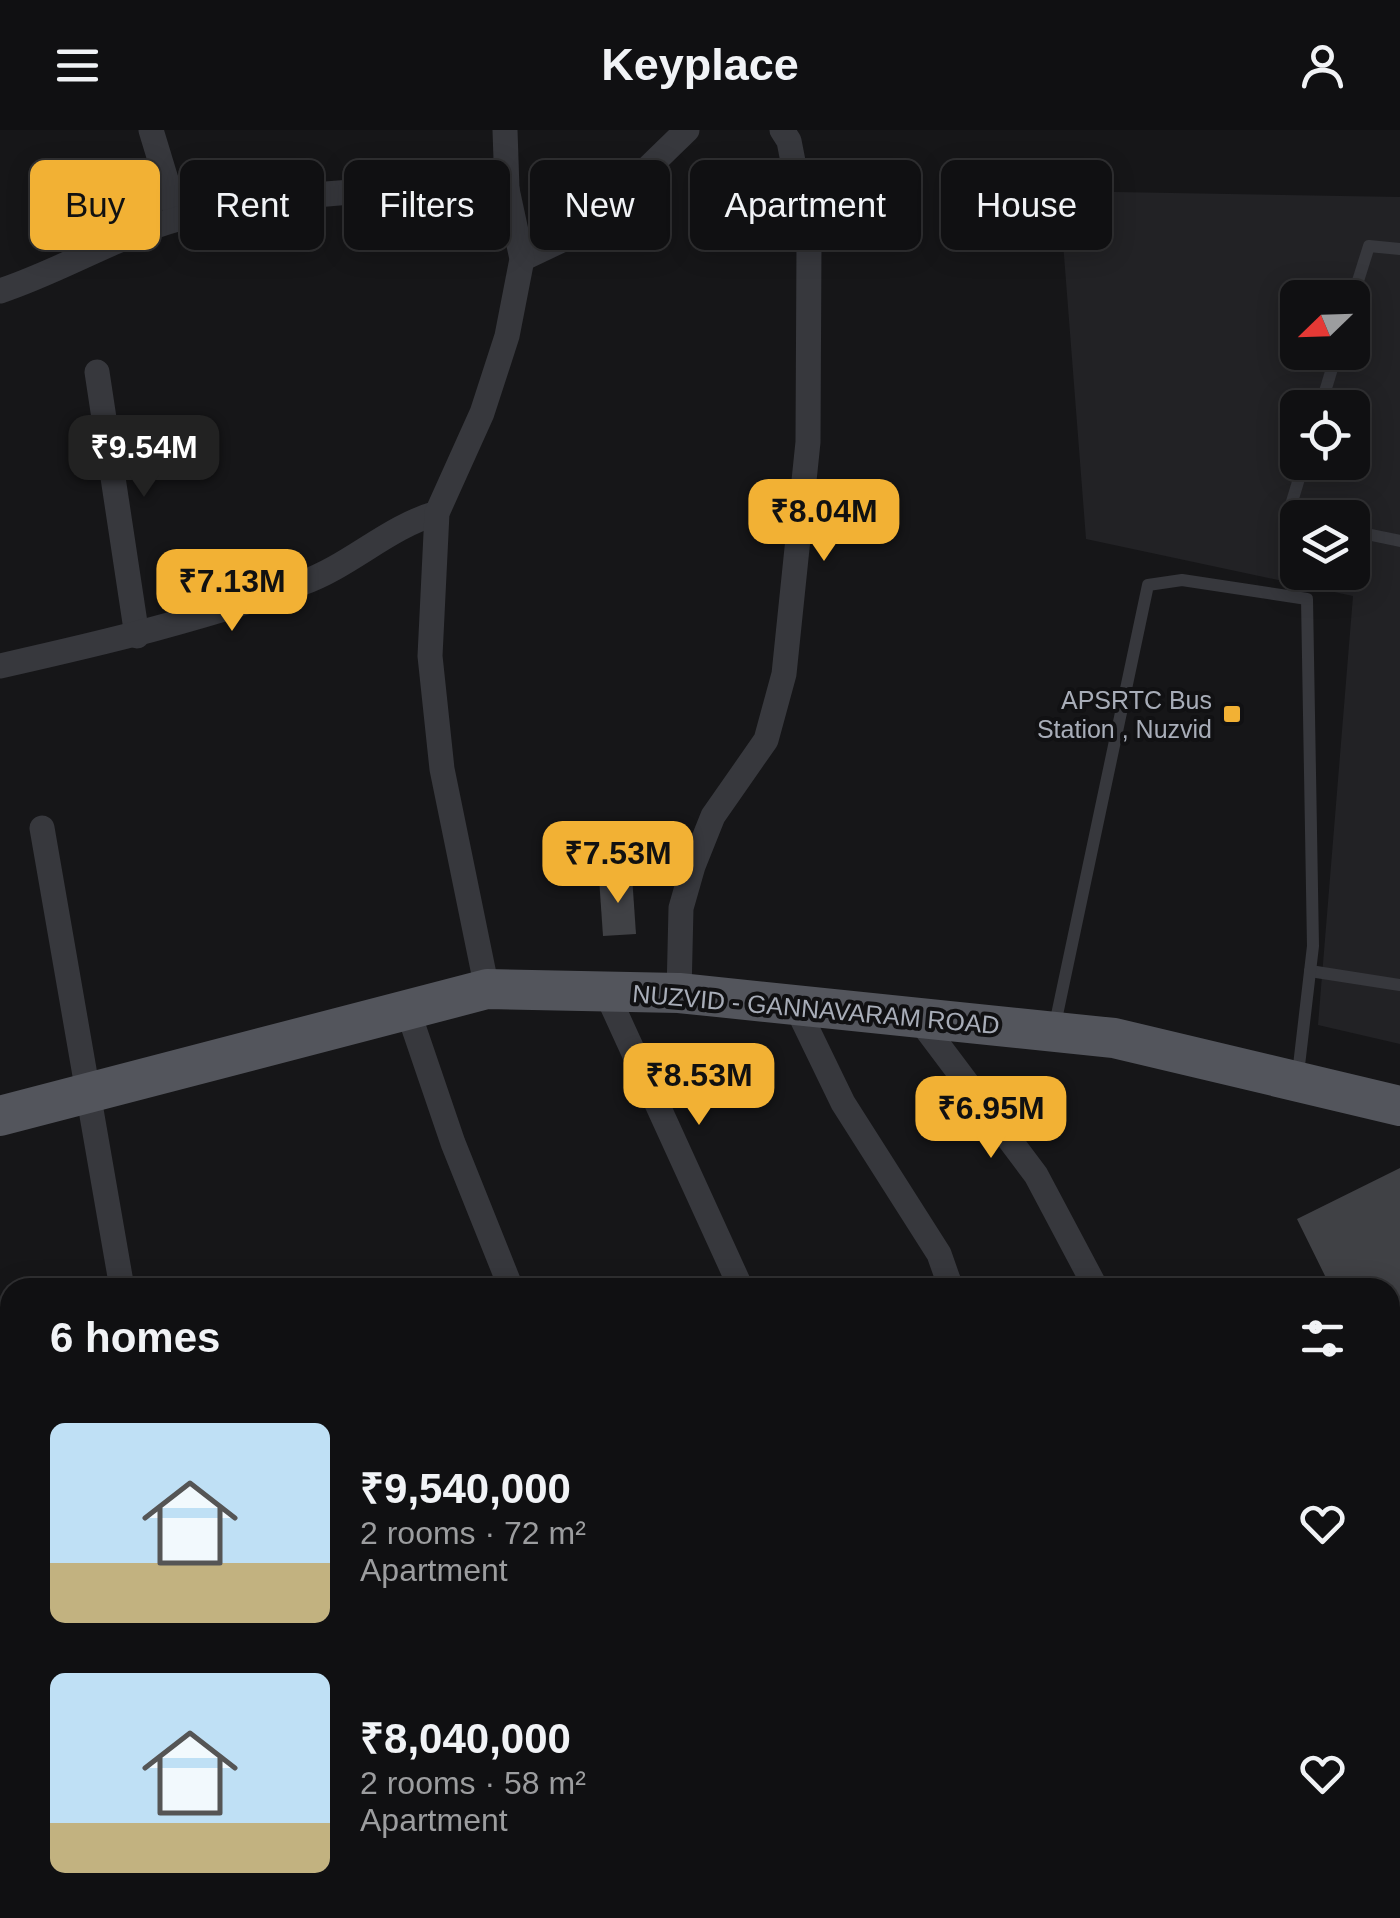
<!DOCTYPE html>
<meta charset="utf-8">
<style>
body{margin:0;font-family:Arial,sans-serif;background:#1e1e20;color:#f1f3f6;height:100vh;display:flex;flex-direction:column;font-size:38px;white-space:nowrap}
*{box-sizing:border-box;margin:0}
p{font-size:32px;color:#9c9d9f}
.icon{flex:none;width:55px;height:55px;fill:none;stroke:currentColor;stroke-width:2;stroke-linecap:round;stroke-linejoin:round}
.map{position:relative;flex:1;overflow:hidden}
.details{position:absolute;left:0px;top:1148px;width:1400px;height:642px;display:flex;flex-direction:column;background:#101012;border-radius:30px 30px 0 0;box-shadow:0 5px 25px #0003,0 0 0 2px #303032}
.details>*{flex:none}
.banner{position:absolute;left:30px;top:30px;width:1340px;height:90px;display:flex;gap:20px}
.needle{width:65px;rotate:247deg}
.fabs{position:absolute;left:1280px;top:150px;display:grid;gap:20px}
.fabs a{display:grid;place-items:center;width:90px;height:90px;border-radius:15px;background:#101012;box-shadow:0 5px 25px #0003,0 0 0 2px #303032;font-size:50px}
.price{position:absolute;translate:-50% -85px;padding:0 22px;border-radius:20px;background:#f2b134;color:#111;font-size:32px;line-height:65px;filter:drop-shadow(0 2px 5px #0008)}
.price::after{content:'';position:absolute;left:50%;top:60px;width:30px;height:22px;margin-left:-15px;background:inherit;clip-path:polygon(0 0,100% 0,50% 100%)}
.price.selected{background:#222;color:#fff}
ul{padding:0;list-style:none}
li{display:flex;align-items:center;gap:30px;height:250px;padding:0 50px}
li span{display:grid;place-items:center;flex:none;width:280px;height:200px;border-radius:15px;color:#555}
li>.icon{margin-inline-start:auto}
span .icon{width:120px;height:120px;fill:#fffc;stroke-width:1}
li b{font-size:42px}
h2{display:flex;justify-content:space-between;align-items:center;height:120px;padding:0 50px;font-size:42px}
.chip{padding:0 35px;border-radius:15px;background:#101012;box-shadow:0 5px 25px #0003,0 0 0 2px #303032;font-size:35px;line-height:90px}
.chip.selected{background:#f2b134;color:#111}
header{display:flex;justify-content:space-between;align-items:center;height:130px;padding:0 50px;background:#101012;font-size:45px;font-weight:800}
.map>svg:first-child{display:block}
.built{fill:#222225;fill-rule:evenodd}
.building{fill:#404145}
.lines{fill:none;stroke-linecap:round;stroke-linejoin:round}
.lane{stroke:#37383d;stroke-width:12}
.street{stroke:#37383d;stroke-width:25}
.primary{stroke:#53555c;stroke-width:40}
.poi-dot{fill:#f2b134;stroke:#111113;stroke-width:4}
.labels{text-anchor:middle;stroke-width:8;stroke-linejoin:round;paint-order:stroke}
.poi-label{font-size:25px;fill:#a8adb8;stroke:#111113;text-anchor:end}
.street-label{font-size:25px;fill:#a8adb8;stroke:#111113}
</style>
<header><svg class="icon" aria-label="menu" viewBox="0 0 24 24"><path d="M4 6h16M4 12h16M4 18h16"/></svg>Keyplace<svg class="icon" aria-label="person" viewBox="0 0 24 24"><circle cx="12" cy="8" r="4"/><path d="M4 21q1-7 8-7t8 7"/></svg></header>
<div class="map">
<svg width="1400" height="1788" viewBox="0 0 1400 1788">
<rect width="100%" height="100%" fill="#161618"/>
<path class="built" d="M1059 61 1400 67V914L1318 895 1353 466 1086 409ZM1298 168H1352V222H1298ZM1298 278H1352V332H1298ZM1298 388H1352V442H1298Z"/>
<g class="building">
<path d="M632 746 636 804 603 806 599 748Z"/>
<path d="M1400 1038V1256L1390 1261V1158H1331L1297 1089Z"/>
<path d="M10 1673V1732H9L0 1705V1677Z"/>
</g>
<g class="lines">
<g class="lane">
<path d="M1352 170 1369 116 1400 119"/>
<path d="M1320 278 1337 222"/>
<path d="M1304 332 1291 375 1312 388"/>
<path d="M1352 401 1400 411"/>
<path d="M1310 841 1400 855"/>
<path d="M1054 899 1148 455 1182 450 1307 469 1313 816 1298 944"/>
</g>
<g class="street">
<path d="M151 0 178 89"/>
<path d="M522 129 585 99 687 0"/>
<path d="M0 161C61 141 116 106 178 89 287 60 396 58 507 59"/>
<path d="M97 242 137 506"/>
<path d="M0 536C102 513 204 489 302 453 350 436 388 397 437 383"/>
<path d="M42 698 122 1158"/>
<path d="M487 859 442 639 430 526 437 383 482 283 507 206 522 129 507 59 505 0"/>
<path d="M606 862 741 1158"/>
<path d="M679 863 681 778 693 736 713 686 766 610 784 544 808 312 809 113 789 11 782 0"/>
<path d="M795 874 843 973 939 1124 951 1158"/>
<path d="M407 878 453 1013 511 1158"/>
<path d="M915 884 1036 1045 1096 1158"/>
<path d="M1390 1305 1400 1300"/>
<path d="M0 1757 10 1751"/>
<path d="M254 1780 255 1788"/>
<path d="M618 1780 620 1788"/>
<path d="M1074 1780 1076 1788"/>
<path d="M1373 1788 1400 1780"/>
</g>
<path class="primary" d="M0 986 487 859 679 863 1114 908 1400 976"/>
</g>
<rect class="poi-dot" x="1222" y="574" width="20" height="20" rx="5"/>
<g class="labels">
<g class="poi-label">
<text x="1212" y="579">APSRTC Bus<tspan x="1212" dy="29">Station , Nuzvid</tspan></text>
</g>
<g class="street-label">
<text transform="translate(816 879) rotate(5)" y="9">NUZVID - GANNAVARAM ROAD</text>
</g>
</g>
</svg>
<div class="fabs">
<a><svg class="needle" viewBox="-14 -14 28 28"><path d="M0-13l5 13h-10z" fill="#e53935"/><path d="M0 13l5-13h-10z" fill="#9c9d9f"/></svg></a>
<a><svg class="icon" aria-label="locate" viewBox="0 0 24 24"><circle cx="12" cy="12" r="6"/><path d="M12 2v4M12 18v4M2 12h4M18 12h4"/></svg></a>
<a><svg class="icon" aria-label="layers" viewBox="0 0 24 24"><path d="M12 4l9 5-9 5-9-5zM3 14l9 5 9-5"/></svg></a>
</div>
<b class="price selected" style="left:144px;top:370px">₹9.54M</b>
<b class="price" style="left:824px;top:434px">₹8.04M</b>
<b class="price" style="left:232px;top:504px">₹7.13M</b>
<b class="price" style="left:618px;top:776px">₹7.53M</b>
<b class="price" style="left:699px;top:998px">₹8.53M</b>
<b class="price" style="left:991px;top:1031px">₹6.95M</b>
<div class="banner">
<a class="chip selected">Buy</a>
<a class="chip">Rent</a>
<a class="chip">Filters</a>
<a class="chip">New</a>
<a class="chip">Apartment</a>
<a class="chip">House</a>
</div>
<section class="details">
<h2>6 homes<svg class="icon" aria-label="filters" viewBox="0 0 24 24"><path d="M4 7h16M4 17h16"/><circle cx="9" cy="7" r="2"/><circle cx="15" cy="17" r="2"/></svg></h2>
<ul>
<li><span style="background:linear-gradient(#bfe0f5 70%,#c2b280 0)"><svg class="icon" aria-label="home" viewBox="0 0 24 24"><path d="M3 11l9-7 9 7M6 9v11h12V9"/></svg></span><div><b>₹9,540,000</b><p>2 rooms · 72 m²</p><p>Apartment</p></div><svg class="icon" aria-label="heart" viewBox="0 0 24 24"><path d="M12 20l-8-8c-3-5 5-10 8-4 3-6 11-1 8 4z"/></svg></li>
<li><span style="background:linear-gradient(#bfe0f5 75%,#c2b280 0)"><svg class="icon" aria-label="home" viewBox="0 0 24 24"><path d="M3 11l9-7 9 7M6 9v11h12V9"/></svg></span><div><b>₹8,040,000</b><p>2 rooms · 58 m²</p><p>Apartment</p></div><svg class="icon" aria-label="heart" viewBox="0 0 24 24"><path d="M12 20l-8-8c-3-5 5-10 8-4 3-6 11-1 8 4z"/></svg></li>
</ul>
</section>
</div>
